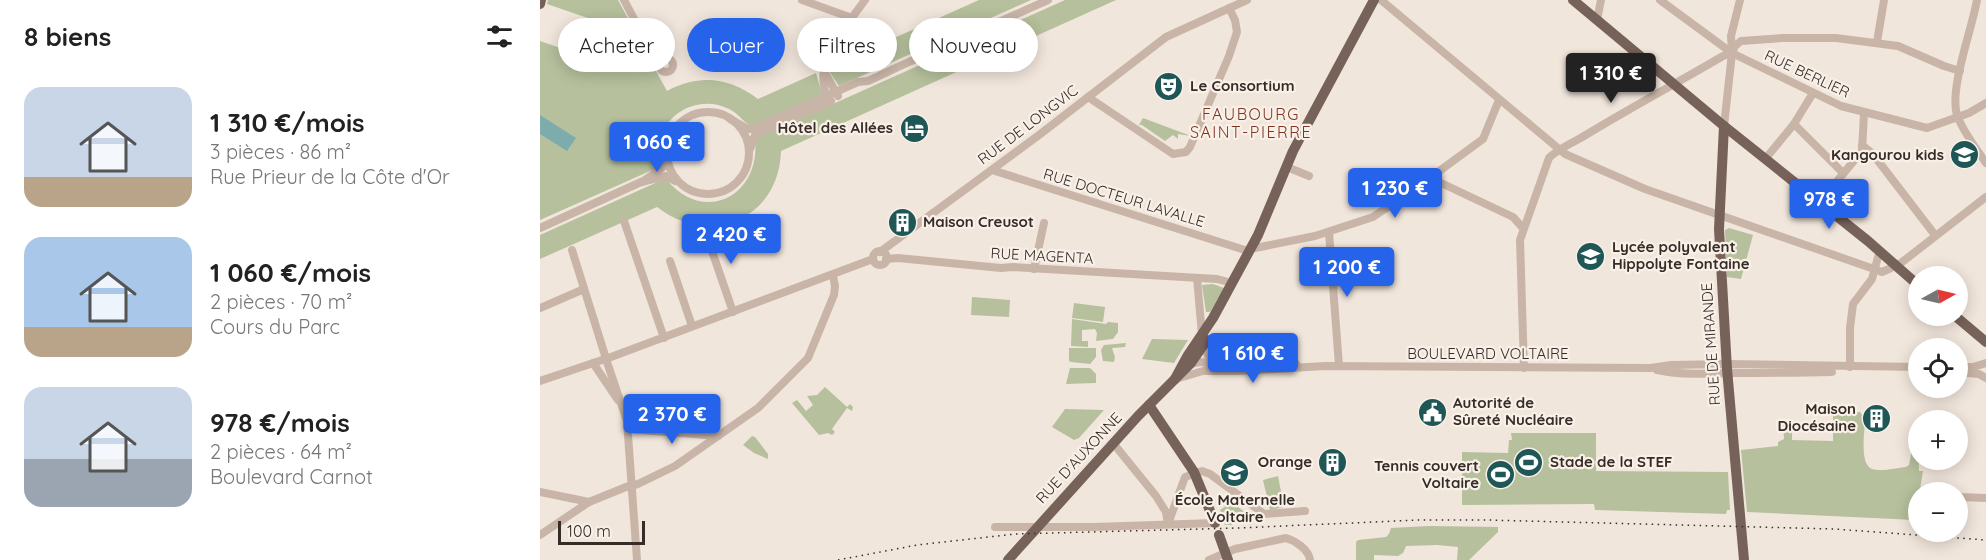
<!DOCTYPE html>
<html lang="fr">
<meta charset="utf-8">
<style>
body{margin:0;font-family:Quicksand,sans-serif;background:#f2f2f2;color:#222;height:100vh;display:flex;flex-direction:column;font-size:22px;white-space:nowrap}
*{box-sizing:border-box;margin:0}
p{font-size:20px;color:#767676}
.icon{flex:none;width:33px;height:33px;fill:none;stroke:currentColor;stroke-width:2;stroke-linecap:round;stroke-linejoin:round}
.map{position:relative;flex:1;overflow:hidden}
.drawer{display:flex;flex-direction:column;background:#fff;width:540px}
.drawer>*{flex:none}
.banner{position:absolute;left:18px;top:18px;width:570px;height:54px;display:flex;gap:12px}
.needle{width:39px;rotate:82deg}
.buttons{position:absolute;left:1368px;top:266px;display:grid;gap:12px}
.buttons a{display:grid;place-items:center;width:60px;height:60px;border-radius:50%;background:#fff;box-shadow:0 3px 15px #0003;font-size:30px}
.scale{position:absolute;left:18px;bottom:15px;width:87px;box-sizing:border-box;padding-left:6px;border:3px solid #362c28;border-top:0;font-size:16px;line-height:21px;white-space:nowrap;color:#362c28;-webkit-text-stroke:4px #f9f0e8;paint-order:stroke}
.price{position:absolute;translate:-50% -51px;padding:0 14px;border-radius:6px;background:#2563eb;color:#fff;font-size:20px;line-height:39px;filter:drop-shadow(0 2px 3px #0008)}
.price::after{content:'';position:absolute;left:50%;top:36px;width:18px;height:14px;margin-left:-9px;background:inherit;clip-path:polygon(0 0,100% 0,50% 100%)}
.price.on{background:#222;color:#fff}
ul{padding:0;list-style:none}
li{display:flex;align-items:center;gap:18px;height:150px;padding:0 24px}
li span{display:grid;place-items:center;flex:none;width:168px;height:120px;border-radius:18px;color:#555}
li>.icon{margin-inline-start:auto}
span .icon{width:72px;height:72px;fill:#fffc;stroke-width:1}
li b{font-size:26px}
h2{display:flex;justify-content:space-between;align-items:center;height:72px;padding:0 24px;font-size:26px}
.chip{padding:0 21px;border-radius:27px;background:#fff;box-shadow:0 3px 15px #0003;font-size:21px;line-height:54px}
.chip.on{background:#2563eb;color:#fff}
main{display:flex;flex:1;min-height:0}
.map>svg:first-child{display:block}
.green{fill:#b6c09c}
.water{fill:#7cadac}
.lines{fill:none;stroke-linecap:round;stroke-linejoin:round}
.minor{stroke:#c9b5a8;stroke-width:8}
.major{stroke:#77625a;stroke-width:10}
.rail{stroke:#362c28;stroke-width:1.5;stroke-dasharray:1.5 4.5;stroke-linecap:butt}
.labels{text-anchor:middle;stroke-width:4.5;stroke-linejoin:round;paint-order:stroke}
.street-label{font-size:15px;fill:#362c28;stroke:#f9f0e8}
.poi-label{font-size:15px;font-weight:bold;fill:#362c28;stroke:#f9f0e8;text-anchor:start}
.neighbourhood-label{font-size:16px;letter-spacing:1.5px;fill:#823424;stroke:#f9f0e8}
</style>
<main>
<section class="drawer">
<h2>8 biens<svg class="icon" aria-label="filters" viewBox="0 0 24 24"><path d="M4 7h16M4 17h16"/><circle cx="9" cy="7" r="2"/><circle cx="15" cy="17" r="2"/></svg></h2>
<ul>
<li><span style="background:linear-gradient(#c9d6e8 75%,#b9a48a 0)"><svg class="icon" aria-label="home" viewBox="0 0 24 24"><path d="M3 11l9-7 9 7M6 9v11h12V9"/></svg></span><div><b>1 310 €/mois</b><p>3 pièces · 86 m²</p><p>Rue Prieur de la Côte d'Or</p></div></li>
<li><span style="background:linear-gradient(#a9c7e8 75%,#b9a48a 0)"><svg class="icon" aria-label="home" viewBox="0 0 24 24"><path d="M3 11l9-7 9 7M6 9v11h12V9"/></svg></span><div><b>1 060 €/mois</b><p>2 pièces · 70 m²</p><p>Cours du Parc</p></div></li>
<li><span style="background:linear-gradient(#c9d6e8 60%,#9aa5b1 0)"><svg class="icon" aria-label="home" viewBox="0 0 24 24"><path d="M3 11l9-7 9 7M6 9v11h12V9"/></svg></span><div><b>978 €/mois</b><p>2 pièces · 64 m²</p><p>Boulevard Carnot</p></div></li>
</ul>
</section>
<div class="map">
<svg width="1446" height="560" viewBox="0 0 1446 560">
<rect width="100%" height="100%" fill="#f1e6dc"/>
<g class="green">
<path d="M8 0H78L97 35 7 4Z"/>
<path d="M439 0H491L299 86 287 68Z"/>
<path d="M525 0H576L241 151C239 219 170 248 117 207L0 259V235L122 180 126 179C163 225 221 197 215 139Z"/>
<path d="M0 41 76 67 106 53 127 91C159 74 189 77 218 99L276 73 282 94 211 126C203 122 198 113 189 109 162 95 128 110 120 139 117 149 120 158 119 167L0 220Z"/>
<path d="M603 118 651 136 638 134V139L633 135 625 141 602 125H599Z"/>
<path d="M1189 228 1213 235 1201 279 1187 277 1185 230Z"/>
<path d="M673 284 684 288 670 312H666L662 285Z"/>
<path d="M432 297 470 300 469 317 431 315Z"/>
<path d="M534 303 565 307 563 322 532 318Z"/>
<path d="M532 319 566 324 568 322 578 323V332L573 339 556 341 557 333 555 329 542 330V341H548V347L531 346Z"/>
<path d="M612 339 648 340 634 363 602 359Z"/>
<path d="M586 343 585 347 572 348 575 357 574 362 563 361 561 350 564 345Z"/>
<path d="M529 348H556V357L550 364 531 362 529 361Z"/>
<path d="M530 368H550L556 374V383L526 384Z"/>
<path d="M285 387 307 407 310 404 313 407 312 411 307 408 292 429 295 432 292 435 288 433 279 435 252 403 257 400 266 411 273 405 267 396 277 395Z"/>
<path d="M525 409 564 410 539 438 534 440 512 427Z"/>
<path d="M1320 412 1325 419C1325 431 1319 464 1332 469 1341 472 1357 468 1366 467L1369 465 1373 445H1378L1379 471H1383L1375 520 1207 512 1201 450 1238 446V442L1244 439 1243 423 1252 419V440L1293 441V413Z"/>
<path d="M971 433H1056V471L1188 472 1190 510H1187L1186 514 1055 510 1054 504 922 505V452L968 453 969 440H972Z"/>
<path d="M212 436 215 437 228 454V459L214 453 203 445Z"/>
<path d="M738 476 744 507 730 510 723 480Z"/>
<path d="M692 502 712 518 697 519 692 521V525H685L680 510Z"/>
<path d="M889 526 958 527V532L929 560H917L918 547 897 545 866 546 863 553 858 556 834 555V560H816V542L818 540 846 537 849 534 851 528Z"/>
</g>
<path class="water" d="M0 115 36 138 27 151 0 134Z"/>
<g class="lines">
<g class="minor">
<path d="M84 0 120 68"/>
<path d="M262 0 312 18"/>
<path d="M841 0 1025 154 1105 189 1334 269 1342 272 1351 268"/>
<path d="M1120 0 1192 53 1301 106 1387 128 1429 113 1446 103"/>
<path d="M1437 0C1432 29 1409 89 1417 115 1423 132 1436 148 1446 163"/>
<path d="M1057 20 1061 0"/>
<path d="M1337 42 1344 0"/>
<path d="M1192 53 1195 46 1201 41 1243 38H1296L1358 46 1404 66 1420 71"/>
<circle cx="126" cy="65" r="7"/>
<path d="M284 71 298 96"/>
<path d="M548 97 633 154 646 152 650 147 689 56 697 32 695 20 689 8"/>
<path d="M288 101C284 90 282 79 284 68 286 51 314 15 325 0"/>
<circle cx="168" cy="153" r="41"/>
<path d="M190 119 208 129H213L318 82 328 81C348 72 367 62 388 54 405 49 420 44 434 33L508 0"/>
<path d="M1254 124 1303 173"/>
<path d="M1184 126 1192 53 1191 36 1200 0"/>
<path d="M1322 145 1332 153 1395 235"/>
<path d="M210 149 215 135 291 101"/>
<path d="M1226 158 1254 124 1273 93"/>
<path d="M747 167 769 176"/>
<path d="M452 170 708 251"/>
<path d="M102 182 122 168 125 158"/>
<path d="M883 183 943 139 959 100"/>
<path d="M1279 203 1322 151 1324 113"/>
<path d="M84 221 124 338"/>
<path d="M0 228 101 182 126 176 135 181"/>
<path d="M164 228 193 312"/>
<path d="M789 232 799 366"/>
<path d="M715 248 775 236 833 217 883 183 899 182 973 217 983 228"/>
<path d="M32 250 68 365 87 421 97 560"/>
<circle cx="340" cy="258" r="7"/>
<path d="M340 252 499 135 626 37 707 0"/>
<path d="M346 259 358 258 461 268 473 267 677 279 692 283"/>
<path d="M130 261 152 326"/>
<path d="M1357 266 1446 197"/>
<path d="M494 269 504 223"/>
<path d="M657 278 662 335"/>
<path d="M0 308 44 289"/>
<path d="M664 345 668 356 677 361 756 364"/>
<path d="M53 363 78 400"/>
<path d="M649 364 660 362 681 365"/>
<path d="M1310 367V328L1313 304 1332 279 1338 257"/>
<path d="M1421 367H1433L1446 363"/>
<path d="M984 368 980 240 1009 158C1016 150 1034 142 1044 136 1090 108 1137 83 1183 56L1192 53"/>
<path d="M1117 370C1140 375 1167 374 1191 373 1225 373 1258 373 1292 372"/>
<path d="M1418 372 1439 374 1446 378"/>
<path d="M639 378 663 371H699L785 366 1110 368 1131 365 1187 364 1378 367"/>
<path d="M0 381 71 357 333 259"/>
<path d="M89 429 178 436"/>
<path d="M573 443 616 496 626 512 628 524"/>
<path d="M0 492 49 502"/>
<path d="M1418 497 1446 498"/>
<path d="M628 524 645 477 662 471 670 474 724 514 765 511"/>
<path d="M455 527H554L675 523"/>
<path d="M0 535 49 502 86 487 98 484 135 466 218 408 268 358 294 295 295 286 293 276"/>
<path d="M669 560 695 549 746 538C756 541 769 550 770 560"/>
</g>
<g class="major">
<path d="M1033 0 1184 126 1328 241 1378 285"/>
<path d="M0 4 1 0"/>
<path d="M1184 126 1179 229 1187 369 1204 560"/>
<path d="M1414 315 1446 342"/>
<path d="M635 379 648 355 673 318 718 235 753 151 834 0"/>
<path d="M609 405 654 472 675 523"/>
<path d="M679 535 688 560"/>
<path d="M468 560 598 416 651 363 667 340"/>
</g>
<path class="rail" d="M298 560 377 545 475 534 698 528 879 520H947L1294 529 1446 540"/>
</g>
<defs>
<symbol id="theatre-disc" viewBox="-11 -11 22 22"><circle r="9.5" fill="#1f5656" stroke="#f9f0e8"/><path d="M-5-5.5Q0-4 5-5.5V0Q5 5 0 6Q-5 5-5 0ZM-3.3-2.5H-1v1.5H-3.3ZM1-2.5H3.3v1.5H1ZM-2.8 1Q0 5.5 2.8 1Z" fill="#fff"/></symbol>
<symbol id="hotel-disc" viewBox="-11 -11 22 22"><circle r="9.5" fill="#1f5656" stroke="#f9f0e8"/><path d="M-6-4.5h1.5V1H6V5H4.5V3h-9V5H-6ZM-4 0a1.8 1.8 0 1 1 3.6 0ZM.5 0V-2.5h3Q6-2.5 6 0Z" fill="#fff"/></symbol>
<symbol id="school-disc" viewBox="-11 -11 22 22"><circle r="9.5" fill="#1f5656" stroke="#f9f0e8"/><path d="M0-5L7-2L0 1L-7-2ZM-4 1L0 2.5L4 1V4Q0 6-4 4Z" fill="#fff"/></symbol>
<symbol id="building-disc" viewBox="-11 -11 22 22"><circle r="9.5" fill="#1f5656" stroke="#f9f0e8"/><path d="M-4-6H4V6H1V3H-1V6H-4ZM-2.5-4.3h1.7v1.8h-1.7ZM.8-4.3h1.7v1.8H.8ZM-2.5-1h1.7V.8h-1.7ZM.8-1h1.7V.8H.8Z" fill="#fff"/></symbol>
<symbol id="civic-disc" viewBox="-11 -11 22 22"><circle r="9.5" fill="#1f5656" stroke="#f9f0e8"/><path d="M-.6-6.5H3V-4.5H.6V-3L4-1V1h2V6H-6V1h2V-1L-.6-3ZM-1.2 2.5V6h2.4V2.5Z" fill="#fff"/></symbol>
<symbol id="stadium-disc" viewBox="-11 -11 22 22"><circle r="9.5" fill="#1f5656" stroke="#f9f0e8"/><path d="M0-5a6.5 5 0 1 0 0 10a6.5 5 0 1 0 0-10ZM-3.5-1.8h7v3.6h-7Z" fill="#fff"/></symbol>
</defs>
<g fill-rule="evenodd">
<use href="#theatre-disc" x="612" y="70" width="33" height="33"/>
<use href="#hotel-disc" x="358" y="112" width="33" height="33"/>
<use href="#school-disc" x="1408" y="138" width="33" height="33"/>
<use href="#building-disc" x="346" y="206" width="33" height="33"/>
<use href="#school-disc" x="1034" y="240" width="33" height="33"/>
<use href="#civic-disc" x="876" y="396" width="33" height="33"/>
<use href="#building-disc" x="1320" y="402" width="33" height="33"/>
<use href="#building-disc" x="776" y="446" width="33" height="33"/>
<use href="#stadium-disc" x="972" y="446" width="33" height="33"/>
<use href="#school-disc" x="678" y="456" width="33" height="33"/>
<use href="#stadium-disc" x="944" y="458" width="33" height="33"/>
</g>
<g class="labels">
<g class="street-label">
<text transform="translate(1267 74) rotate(25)" y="5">RUE BERLIER</text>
<text transform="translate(488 125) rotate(-37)" y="5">RUE DE LONGVIC</text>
<text transform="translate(584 198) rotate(17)" y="5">RUE DOCTEUR LAVALLE</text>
<text transform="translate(502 256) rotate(3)" y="5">RUE MAGENTA</text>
<text transform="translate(1171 344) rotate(-94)" y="5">RUE DE MIRANDE</text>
<text x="948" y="359">BOULEVARD VOLTAIRE</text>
<text transform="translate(539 458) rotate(-47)" y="5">RUE D'AUXONNE</text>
</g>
<g class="poi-label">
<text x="650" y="91">Le Consortium</text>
<text x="353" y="133" text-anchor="end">Hôtel des Allées</text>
<text x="1404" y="160" text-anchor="end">Kangourou kids</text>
<text x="383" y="227">Maison Creusot</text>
<text x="1072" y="252">Lycée polyvalent<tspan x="1072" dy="17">Hippolyte Fontaine</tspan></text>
<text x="913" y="408">Autorité de<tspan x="913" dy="17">Sûreté Nucléaire</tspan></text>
<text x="1316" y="414" text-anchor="end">Maison<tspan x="1316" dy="17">Diocésaine</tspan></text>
<text x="772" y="467" text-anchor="end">Orange</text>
<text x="1010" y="467">Stade de la STEF</text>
<text x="939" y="471" text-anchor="end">Tennis couvert<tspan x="939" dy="17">Voltaire</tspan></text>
<text x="695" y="505" text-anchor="middle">École Maternelle<tspan x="695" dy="17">Voltaire</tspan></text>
</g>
<g class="neighbourhood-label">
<text x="711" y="120">FAUBOURG<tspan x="711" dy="18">SAINT-PIERRE</tspan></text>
</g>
</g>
</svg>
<div class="buttons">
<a><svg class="needle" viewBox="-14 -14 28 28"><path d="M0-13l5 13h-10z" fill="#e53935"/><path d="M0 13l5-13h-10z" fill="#767676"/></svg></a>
<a><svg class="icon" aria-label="locate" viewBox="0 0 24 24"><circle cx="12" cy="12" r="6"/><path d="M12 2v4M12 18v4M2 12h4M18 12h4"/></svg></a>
<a>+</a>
<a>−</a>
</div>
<div class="scale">100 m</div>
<b class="price on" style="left:1071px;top:104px">1 310 €</b>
<b class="price" style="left:117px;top:173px">1 060 €</b>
<b class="price" style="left:855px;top:219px">1 230 €</b>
<b class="price" style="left:1289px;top:230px">978 €</b>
<b class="price" style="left:191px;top:265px">2 420 €</b>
<b class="price" style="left:807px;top:298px">1 200 €</b>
<b class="price" style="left:713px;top:384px">1 610 €</b>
<b class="price" style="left:132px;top:445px">2 370 €</b>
<div class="banner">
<a class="chip">Acheter</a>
<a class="chip on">Louer</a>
<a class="chip">Filtres</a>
<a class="chip">Nouveau</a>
</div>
</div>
</main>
